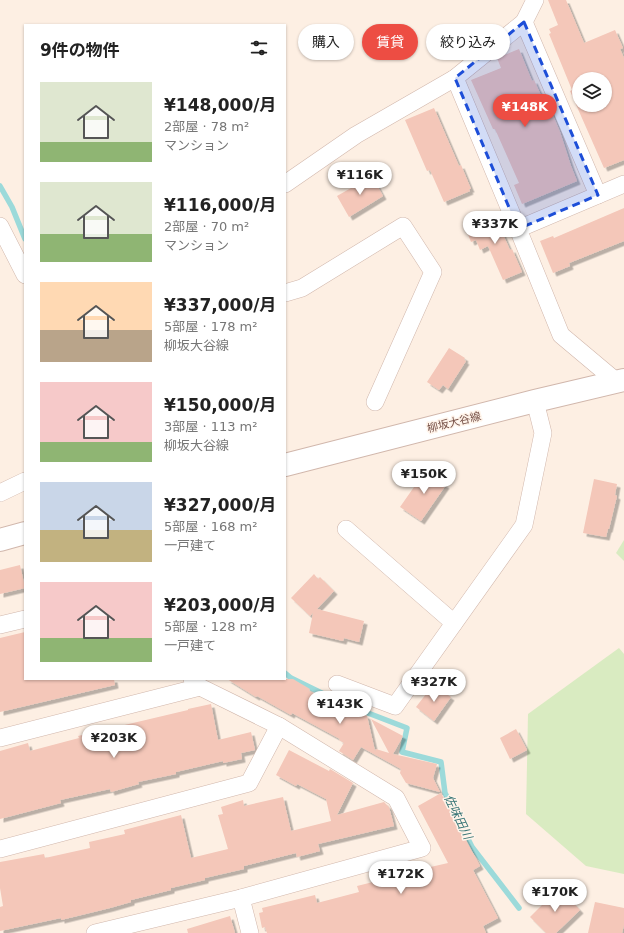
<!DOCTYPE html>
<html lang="ja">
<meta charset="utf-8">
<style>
body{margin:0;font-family:"DejaVu Sans","Noto Sans JP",sans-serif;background:#f6f6f6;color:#222;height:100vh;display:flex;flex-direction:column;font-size:15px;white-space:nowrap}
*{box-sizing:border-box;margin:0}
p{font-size:13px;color:#767676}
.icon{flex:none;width:22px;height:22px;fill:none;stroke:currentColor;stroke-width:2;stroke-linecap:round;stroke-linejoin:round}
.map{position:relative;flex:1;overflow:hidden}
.drawer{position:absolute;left:24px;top:24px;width:262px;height:656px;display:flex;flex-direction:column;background:#fff;border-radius:0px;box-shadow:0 1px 3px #0004}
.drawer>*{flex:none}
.hud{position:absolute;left:298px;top:24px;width:266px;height:36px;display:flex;gap:8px}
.tools{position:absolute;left:572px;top:72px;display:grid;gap:8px}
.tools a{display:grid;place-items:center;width:40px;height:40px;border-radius:50%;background:#fff;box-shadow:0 1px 3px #0004;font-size:20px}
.price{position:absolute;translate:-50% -34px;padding:0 9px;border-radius:14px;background:#fff;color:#222;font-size:13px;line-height:26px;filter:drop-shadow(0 1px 2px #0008)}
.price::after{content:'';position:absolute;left:50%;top:24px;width:12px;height:9px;margin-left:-6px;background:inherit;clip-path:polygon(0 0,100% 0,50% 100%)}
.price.current{background:#ed4d43;color:#fff}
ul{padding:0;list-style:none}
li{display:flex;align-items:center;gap:12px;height:100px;padding:0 16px}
li span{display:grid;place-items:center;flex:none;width:112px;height:80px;border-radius:0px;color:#555}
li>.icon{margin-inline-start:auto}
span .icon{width:48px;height:48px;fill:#fffc;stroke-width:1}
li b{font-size:17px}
h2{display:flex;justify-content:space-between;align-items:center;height:48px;padding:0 16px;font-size:17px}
.pill{padding:0 14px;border-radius:18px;background:#fff;box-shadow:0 1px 3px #0004;font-size:14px;line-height:36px}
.pill.current{background:#ed4d43;color:#fff}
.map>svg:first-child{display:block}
.green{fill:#d9ebc1}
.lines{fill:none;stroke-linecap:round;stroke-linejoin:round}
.stream{stroke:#9cdada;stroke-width:5.5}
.building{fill:#f4c7b9;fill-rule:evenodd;filter:url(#shadow)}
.minor-casing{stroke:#d1b7ac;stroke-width:18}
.tertiary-casing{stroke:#d1b7ac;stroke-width:24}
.minor{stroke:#fff;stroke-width:17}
.tertiary{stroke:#fff;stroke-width:22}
.marked{fill:#1d4ed8;fill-opacity:0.2;stroke:#1d4ed8;stroke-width:3;stroke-dasharray:8 5;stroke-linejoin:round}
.labels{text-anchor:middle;stroke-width:3;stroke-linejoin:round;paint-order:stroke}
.street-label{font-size:11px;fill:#775148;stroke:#fff4ea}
.water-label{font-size:12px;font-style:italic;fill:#387576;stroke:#fff4ea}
</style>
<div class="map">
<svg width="624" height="933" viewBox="0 0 624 933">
<defs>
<filter id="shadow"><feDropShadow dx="3.5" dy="3.5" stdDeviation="0" flood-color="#0004"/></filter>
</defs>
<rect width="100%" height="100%" fill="#fdefe3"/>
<g class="green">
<path d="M624 540V561L616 553Z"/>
<path d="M619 648 624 654V874L586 866 526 814 528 714Z"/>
</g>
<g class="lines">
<g class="stream">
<path d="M0 186 12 207 25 239"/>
<path d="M285 673 291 678 342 703 407 728 402 752 441 762 445 793 472 847 519 908"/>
</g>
</g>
<g class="building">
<path d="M548 0H566L584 43 615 30 623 48 620 49 624 58V160L604 168 570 91 572 90 549 34 551 33 549 29 558 25ZM579 79H605V105H579Z"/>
<path d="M519 49 532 81 534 80 544 102 547 101 560 132 571 166 577 181 522 204 514 185 519 183 495 129H493L471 80 501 68 497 58Z"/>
<path d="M434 108 459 166 461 165 471 189H469L470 191 444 202 430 170 427 171 405 120Z"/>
<path d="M372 176 383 196 349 217 337 196Z"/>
<path d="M624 208V241L569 263 570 266 553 273 540 241 553 236 554 238Z"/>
<path d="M494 214 510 250 512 249 522 272 503 280 488 246 480 250 476 240 471 242 465 227Z"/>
<path d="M449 348 465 358 464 360 466 361 448 389 443 385 439 390 427 382Z"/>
<path d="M428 467 440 476 438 480 446 485 421 521 400 507Z"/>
<path d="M594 479 617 484 615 495 617 496 609 529H608L606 537 583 533Z"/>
<path d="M20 565 25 588 0 594V570Z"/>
<path d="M314 574 318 579 320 577 334 591 317 609 364 621 359 642 344 638 343 641 309 633 313 613 310 616 291 598Z"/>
<path d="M25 632V679H114L115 685 0 712V638Z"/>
<path d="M227 679H293L310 689 309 691 353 715 356 710 367 716 375 751 376 749 389 753 371 719 403 736 393 754 437 764 433 778 440 792 406 783 400 773 401 769 361 747 353 760 339 751 344 743 339 740 340 739 292 713 291 715 257 696 256 697Z"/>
<path d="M433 685 451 697 434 721 416 707Z"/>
<path d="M211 704 218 740 251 732 255 750 241 753 242 759 223 763V761L176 772V774L138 782 139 784 111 792 110 789 60 800 61 803 0 819V751L28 743 30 751 79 738 78 736 188 710V709Z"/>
<path d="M516 729 527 750 510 759 500 738Z"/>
<path d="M289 750 329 771 330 769 353 783 337 815 384 802 389 807 394 826 318 844 320 851 297 857 296 853 244 866V869L205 878V880L171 888V890L131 900V902L110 908 61 920V918L0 931V907L3 906 0 888V862L44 854 45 858 90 848 89 842 125 834 124 830 181 815 191 858 228 849 218 815 223 814 221 807 243 800 244 806 283 797 291 831 331 821 326 799 297 784 296 786 276 775Z"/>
<path d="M441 793 480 866 473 870 498 918 483 926 486 933H267L265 927 262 928 259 913 263 912 262 908 315 895 317 903 359 892 357 886 377 881 378 884 414 875 413 871 448 863 418 806Z"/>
<path d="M557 890 564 897 566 895 580 910 556 933H546L530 917Z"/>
<path d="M595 902 624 908V925L622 933H588Z"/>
<path d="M230 916 235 933H188L187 929Z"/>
</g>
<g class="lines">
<defs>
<g id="minor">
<path d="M524 22 598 195"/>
<path d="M455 78 518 229 561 335 617 382"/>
<path d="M285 184 356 135 455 78 524 22 535 0"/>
<path d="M0 226 25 275"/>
<path d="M518 229 624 184"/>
<path d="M285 293 302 288 403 226 433 272 375 402"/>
<path d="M0 493 25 481"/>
<path d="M346 529 454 623"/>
<path d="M0 625 25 619"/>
<path d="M337 684 395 706 524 525 543 433 535 401"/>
<path d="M0 738 200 687"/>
<path d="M0 849 249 783 279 726"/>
<path d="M241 898 250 933"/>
<path d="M95 933 241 898 422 848 396 798 279 726 200 687 192 679"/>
</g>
<g id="tertiary">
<path d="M285 465 535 401 624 380"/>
<path d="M0 540 25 533"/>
</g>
</defs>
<use href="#minor" class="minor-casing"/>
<use href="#tertiary" class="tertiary-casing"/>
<use href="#minor" class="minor"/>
<use href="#tertiary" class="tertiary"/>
</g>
<path class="marked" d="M524 22 598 195 518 229 455 78Z"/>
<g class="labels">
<g class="street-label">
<text transform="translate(454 422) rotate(-14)" y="4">柳坂大谷線</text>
</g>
<g class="water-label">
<text transform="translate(458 817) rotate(64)" y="4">佐味田川</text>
</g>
</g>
</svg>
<div class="tools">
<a><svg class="icon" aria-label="layers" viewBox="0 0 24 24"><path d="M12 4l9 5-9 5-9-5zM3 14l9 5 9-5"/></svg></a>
</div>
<b class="price current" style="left:525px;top:128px">¥148K</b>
<b class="price" style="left:360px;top:196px">¥116K</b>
<b class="price" style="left:495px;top:245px">¥337K</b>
<b class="price" style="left:424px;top:495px">¥150K</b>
<b class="price" style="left:434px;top:703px">¥327K</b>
<b class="price" style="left:340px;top:725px">¥143K</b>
<b class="price" style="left:114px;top:759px">¥203K</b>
<b class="price" style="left:401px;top:895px">¥172K</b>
<b class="price" style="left:555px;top:913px">¥170K</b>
<div class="hud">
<a class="pill">購入</a>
<a class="pill current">賃貸</a>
<a class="pill">絞り込み</a>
</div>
<section class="drawer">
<h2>9件の物件<svg class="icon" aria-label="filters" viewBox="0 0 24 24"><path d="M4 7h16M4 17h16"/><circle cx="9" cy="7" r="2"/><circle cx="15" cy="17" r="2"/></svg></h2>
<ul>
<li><span style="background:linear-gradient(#dfe7d0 75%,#8fb573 0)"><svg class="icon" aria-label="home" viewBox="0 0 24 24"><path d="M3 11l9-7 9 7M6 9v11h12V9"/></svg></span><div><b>¥148,000/月</b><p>2部屋 · 78 m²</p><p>マンション</p></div></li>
<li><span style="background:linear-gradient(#dfe7d0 65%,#8fb573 0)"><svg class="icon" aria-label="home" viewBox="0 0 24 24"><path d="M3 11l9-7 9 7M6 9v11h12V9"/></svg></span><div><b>¥116,000/月</b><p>2部屋 · 70 m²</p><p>マンション</p></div></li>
<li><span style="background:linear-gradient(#ffd9b3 60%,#b9a48a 0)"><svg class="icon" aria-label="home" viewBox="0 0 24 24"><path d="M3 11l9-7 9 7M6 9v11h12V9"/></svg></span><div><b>¥337,000/月</b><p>5部屋 · 178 m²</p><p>柳坂大谷線</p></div></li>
<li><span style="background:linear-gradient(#f6c9c9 75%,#8fb573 0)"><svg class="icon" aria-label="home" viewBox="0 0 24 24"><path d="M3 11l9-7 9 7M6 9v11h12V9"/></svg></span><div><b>¥150,000/月</b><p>3部屋 · 113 m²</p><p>柳坂大谷線</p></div></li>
<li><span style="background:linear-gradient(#c9d6e8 60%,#c2b280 0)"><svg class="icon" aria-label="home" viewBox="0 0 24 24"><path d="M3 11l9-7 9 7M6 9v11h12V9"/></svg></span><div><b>¥327,000/月</b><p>5部屋 · 168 m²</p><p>一戸建て</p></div></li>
<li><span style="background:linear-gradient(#f6c9c9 70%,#8fb573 0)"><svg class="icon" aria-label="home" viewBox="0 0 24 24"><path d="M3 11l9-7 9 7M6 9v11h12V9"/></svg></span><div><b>¥203,000/月</b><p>5部屋 · 128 m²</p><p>一戸建て</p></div></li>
</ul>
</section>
</div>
